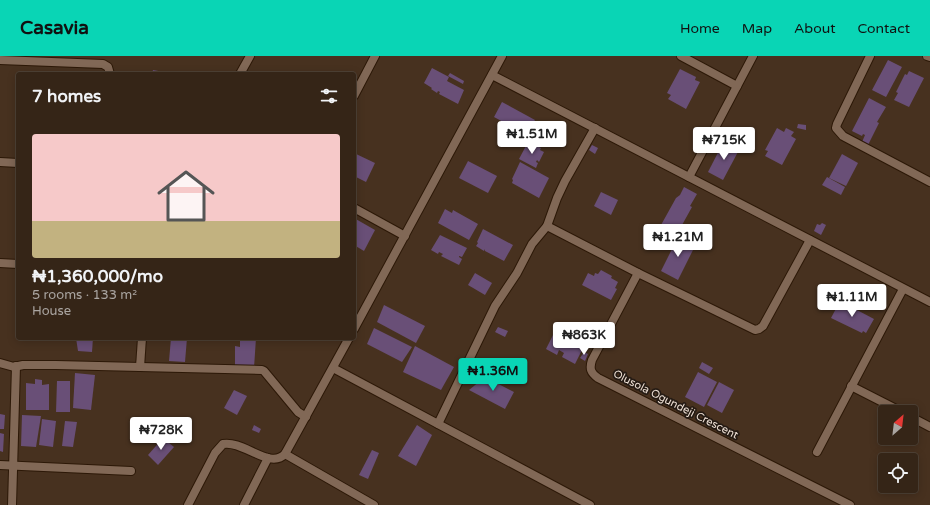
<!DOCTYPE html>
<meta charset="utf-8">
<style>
body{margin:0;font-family:"Varela Round",sans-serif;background:#3d2d20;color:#f1f3f6;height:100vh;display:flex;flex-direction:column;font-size:15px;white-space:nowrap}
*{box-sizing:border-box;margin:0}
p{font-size:13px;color:#aaa5a1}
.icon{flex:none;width:22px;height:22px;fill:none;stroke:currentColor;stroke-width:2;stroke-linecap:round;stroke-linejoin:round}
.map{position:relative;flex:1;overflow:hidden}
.details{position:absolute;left:16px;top:16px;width:340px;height:268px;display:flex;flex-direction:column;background:#352517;border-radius:4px;box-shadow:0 2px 10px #0003,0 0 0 1px #4f4236}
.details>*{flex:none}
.needle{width:26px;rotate:28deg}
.tools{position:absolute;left:878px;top:349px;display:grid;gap:8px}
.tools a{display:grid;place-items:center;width:40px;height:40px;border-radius:4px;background:#352517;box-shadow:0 2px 10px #0003,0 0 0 1px #4f4236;font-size:20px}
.price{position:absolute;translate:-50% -34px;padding:0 9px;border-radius:4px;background:#fff;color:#222;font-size:13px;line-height:26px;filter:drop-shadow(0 1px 2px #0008)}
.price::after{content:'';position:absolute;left:50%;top:24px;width:12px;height:9px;margin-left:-6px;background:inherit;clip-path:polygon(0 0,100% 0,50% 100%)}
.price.active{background:#09d5b5;color:#111}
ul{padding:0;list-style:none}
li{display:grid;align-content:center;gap:8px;height:212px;padding:0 16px}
li span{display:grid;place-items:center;height:124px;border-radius:4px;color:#555}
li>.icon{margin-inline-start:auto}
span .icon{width:72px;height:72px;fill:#fffc;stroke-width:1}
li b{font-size:17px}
h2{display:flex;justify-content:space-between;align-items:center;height:48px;padding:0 16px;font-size:17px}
header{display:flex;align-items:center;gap:24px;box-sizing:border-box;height:56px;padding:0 20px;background:#09d5b5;color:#111}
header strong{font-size:19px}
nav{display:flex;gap:22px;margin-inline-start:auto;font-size:14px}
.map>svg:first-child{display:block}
.building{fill:#694f77}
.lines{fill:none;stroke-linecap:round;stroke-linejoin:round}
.street-casing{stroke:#2c1807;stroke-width:10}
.street{stroke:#816856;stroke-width:8}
.labels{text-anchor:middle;stroke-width:3.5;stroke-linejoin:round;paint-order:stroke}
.street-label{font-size:11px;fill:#eee0d5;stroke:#251b14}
</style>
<header>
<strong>Casavia</strong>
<nav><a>Home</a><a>Map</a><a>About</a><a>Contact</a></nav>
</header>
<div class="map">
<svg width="930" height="449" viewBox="0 0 930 449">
<rect width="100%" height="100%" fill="#47311f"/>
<g class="building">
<path d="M888 4 902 11 886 41 872 34Z"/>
<path d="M432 12 449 21 447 25 464 34 458 48 439 38 440 36 438 35 437 37 431 33 432 32 424 27Z"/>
<path d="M680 13 696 21 695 24 700 26 686 53 668 43 671 39 667 37Z"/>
<path d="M153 14 169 17V18H152Z"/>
<path d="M909 15 924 22 909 51 894 44 898 37 896 36 905 18 907 19Z"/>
<path d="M450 17 464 25 463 28 448 20Z"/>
<path d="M869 42 886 51 877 66 879 67 868 89 862 86 865 79 863 78 862 80 852 75Z"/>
<path d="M502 46 535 64 527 79 494 61Z"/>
<path d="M798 68 806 69V74L797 72Z"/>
<path d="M777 72 784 76 786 72 794 76 791 80 796 83 782 109 765 100 768 95 765 94Z"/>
<path d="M724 85 739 94 723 124 708 116Z"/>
<path d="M528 86 541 92 540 94 544 96 539 106 537 104 536 106 538 107 536 112 519 103Z"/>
<path d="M592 89 598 92 595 98 589 94Z"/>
<path d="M354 97 375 107 366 126 354 120Z"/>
<path d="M842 98 858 107 846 130 829 122Z"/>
<path d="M468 105 497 120 488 137 459 122Z"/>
<path d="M520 106 549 122 539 142 512 127 513 124 512 123Z"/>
<path d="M827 121 845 131 841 139 822 129Z"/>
<path d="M684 131 697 138 690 150 692 151 677 178 661 169 676 142 680 139Z"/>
<path d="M601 136 618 144 611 159 594 150Z"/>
<path d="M445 153 452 157 453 154 478 168 469 184 438 167Z"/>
<path d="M354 162 375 174 364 195 354 189Z"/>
<path d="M822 167 826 169 821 179 814 175 817 168 820 169Z"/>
<path d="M483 173 513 189 504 205 485 195V193L484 195 476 190 478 187 477 186Z"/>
<path d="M440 179 467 192 462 201 459 200V201L462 203 459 209 441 200 443 198 439 196 438 198 431 194Z"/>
<path d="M678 181 695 190 678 224 661 215Z"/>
<path d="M601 214 612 220 611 222 618 226 615 232 617 233 611 244 582 229 588 217 594 220 595 217 598 218Z"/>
<path d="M475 217 492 227 485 239 468 229Z"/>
<path d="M840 245 874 263 866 277 863 275 862 277 831 262Z"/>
<path d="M384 249 425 270 416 287 377 266Z"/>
<path d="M498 271 508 275 505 281 495 276Z"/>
<path d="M374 272 412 291 402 306 367 288Z"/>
<path d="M554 277 563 282 562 283 564 282 573 287V289L574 287 583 292 575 308 562 301 564 297 559 294 557 299 546 293Z"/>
<path d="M76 282H93L92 296 78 295Z"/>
<path d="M171 282H187L185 306 169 305Z"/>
<path d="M236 282H256L254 312 235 311V290L240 291V285H235Z"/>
<path d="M415 290 454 311 441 334 403 316Z"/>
<path d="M584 296 588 298 585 305 580 302Z"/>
<path d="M702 306 713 312 709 318 699 312Z"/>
<path d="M698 316 717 326 704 351 685 341Z"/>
<path d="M75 317 95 319 91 354 73 352Z"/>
<path d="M485 321 514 336 505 353 469 334Z"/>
<path d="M35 323 42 324V329L49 328V354H26V327L35 328Z"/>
<path d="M57 325H70V356H56Z"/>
<path d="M719 326 734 334 722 357 707 349Z"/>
<path d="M234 334 247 340 237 359 224 352Z"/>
<path d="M0 358 5 359 4 373H0Z"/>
<path d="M22 359 41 360 36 391 21 390Z"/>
<path d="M42 363 56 365 53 391 39 389Z"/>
<path d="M65 365 77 366 73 391 62 390Z"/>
<path d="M254 369 261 373 259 377 252 374Z"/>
<path d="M417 369 432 379 416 410 398 400Z"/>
<path d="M0 377 4 378 3 396 0 395Z"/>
<path d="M163 382 174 391 158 409 148 399Z"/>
<path d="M372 394 379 397 368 423 359 419Z"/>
</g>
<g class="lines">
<defs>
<g id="street">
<path d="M681 0 737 30"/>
<path d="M870 0 837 68 836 72 843 80 930 126"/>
<path d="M927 0 930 1"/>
<path d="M0 4 103 8 108 11 110 18"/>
<path d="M240 18 250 0"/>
<path d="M492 19 930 246"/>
<path d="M354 40 375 0"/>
<path d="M0 106 18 107"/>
<path d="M689 121 753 0"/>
<path d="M354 152 405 180"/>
<path d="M547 170 557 142 565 125 595 72"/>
<path d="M0 207 18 208"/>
<path d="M638 217 592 304C589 313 591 317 598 322L850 449"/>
<path d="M354 273 502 0"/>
<path d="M0 307 14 311 23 309H56L262 314 264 315 298 356 306 361"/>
<path d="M140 311 142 282"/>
<path d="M333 312 590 449"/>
<path d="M851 330 902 356"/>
<path d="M911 361 930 371"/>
<path d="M438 368 495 250 517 217 532 188 547 170 638 217 755 274 759 273 763 270 810 184"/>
<path d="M817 396 903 233"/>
<path d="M285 398 374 449"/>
<path d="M0 409 131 415"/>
<path d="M12 449 16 310"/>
<path d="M188 449 215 397 223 388C243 384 270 414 285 398L349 282"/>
<path d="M244 449 268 402"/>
</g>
</defs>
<use href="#street" class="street-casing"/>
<use href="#street" class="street"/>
</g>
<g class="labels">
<g class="street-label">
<text transform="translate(676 348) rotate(27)" y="4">Olusola Ogundeji Crescent</text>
</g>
</g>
</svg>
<div class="tools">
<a><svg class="needle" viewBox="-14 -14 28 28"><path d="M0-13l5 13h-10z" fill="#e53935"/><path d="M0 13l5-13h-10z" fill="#aaa5a1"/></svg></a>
<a><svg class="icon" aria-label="locate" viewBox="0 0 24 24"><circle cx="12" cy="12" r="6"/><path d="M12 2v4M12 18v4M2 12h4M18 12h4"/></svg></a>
</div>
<b class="price" style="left:532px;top:99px">₦1.51M</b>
<b class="price" style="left:724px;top:105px">₦715K</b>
<b class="price" style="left:678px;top:202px">₦1.21M</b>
<b class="price" style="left:852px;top:262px">₦1.11M</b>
<b class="price" style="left:584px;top:300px">₦863K</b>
<b class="price active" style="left:493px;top:336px">₦1.36M</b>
<b class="price" style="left:161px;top:395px">₦728K</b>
<section class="details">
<h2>7 homes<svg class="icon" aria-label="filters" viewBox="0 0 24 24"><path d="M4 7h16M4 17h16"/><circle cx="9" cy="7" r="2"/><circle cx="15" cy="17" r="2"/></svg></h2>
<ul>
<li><span style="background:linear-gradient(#f6c9c9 70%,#c2b280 0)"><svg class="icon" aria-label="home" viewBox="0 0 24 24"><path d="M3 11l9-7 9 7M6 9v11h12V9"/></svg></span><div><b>₦1,360,000/mo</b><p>5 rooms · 133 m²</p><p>House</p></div></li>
</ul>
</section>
</div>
